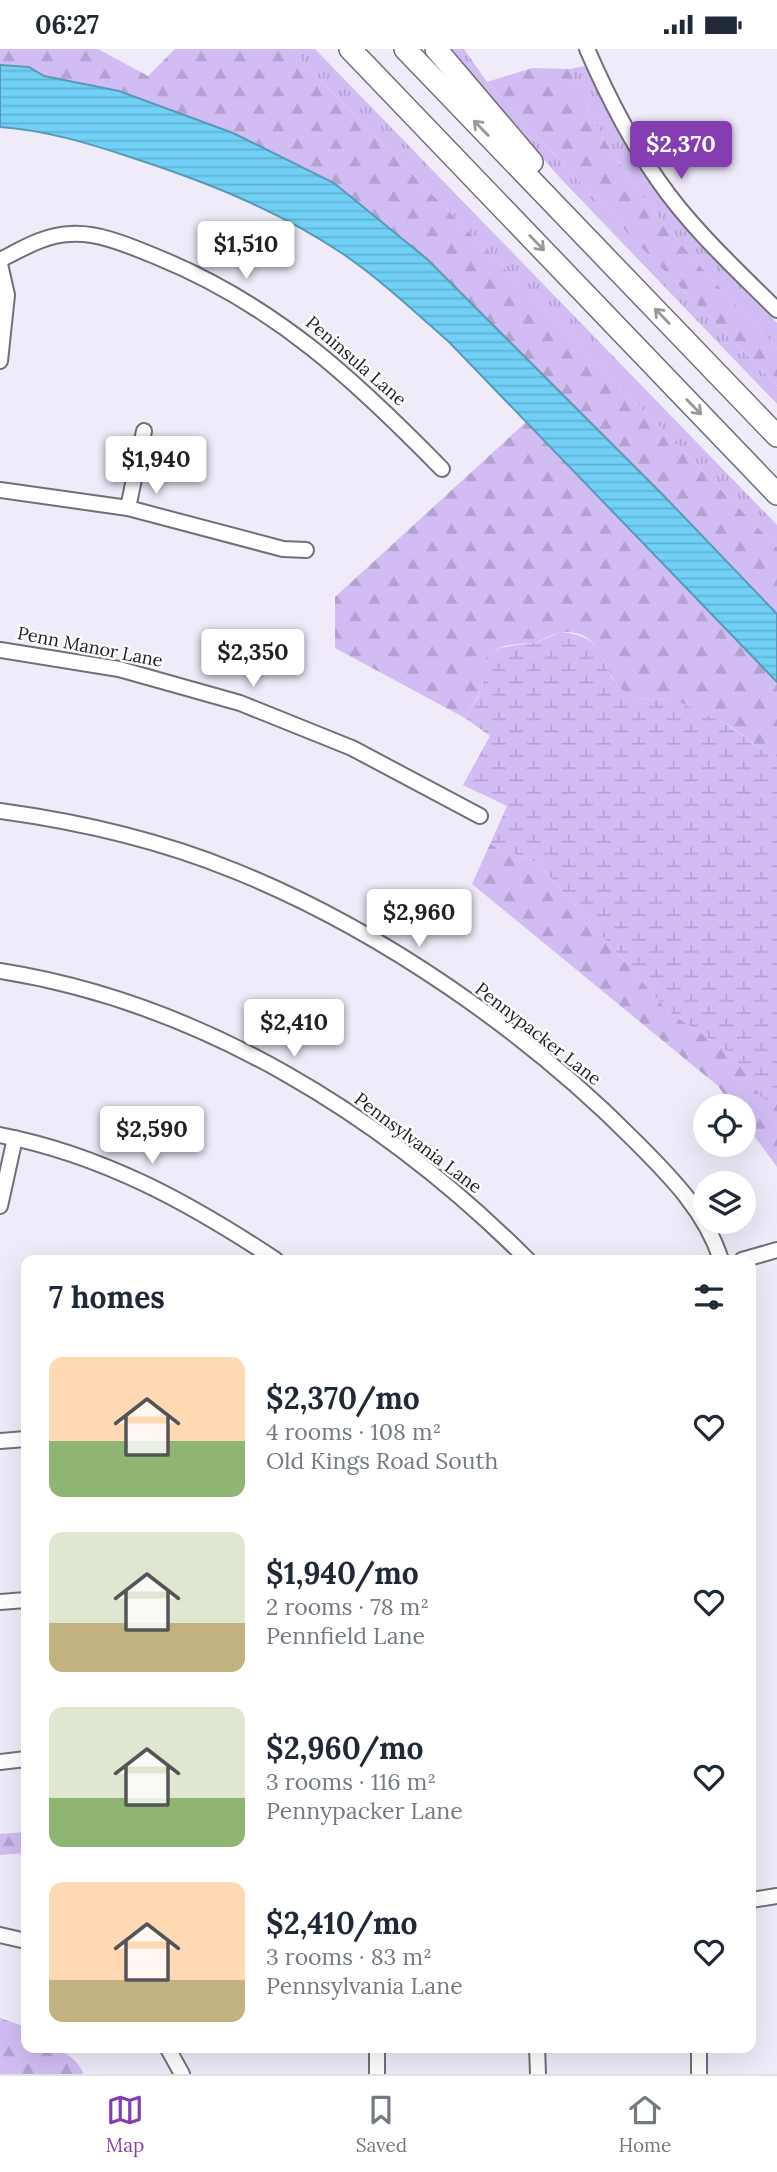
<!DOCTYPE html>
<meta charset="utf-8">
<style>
body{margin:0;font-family:Lora,serif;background:#f2f2f3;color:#1f2937;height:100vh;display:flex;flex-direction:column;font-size:26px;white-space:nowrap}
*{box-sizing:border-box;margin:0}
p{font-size:23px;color:#747a83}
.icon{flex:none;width:38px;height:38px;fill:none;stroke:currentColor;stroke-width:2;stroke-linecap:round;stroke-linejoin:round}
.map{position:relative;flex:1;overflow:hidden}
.side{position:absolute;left:21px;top:1206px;width:735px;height:798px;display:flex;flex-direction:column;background:#fff;border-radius:14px;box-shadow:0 7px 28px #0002}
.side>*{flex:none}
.fabs{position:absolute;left:693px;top:1045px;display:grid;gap:14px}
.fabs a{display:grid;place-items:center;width:63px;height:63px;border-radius:50%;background:#fff;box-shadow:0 7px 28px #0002;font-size:35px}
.price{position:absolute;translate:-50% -60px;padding:0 16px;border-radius:7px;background:#fff;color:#222;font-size:23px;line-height:46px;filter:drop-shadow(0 2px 4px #0008)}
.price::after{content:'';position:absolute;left:50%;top:42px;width:21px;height:16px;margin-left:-10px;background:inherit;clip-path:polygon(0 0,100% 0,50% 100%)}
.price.current{background:#853eb1;color:#fff}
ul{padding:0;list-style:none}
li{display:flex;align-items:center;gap:21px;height:175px;padding:0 28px}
li span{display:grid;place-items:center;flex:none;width:196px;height:140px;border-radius:14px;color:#555}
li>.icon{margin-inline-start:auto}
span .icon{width:84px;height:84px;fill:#fffc;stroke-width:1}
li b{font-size:30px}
h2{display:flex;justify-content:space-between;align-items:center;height:84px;padding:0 28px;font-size:30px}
.status{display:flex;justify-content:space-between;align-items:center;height:49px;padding:0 35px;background:#fff;direction:ltr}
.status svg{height:19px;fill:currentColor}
.menu{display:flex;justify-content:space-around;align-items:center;height:98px;border-top:2px solid #e0e1e3;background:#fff;font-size:19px;color:#747a83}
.menu a{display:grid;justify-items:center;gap:4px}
.menu .current{color:#853eb1}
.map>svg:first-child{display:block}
.grass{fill:url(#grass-tufts)}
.forest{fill:url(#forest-firs)}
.wetland{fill:url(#wetland-marsh)}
.water{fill:url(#water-rules);stroke:#589ab6;stroke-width:2}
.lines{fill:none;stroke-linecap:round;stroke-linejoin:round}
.minor-casing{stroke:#726e7a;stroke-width:18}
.highway-casing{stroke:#726e7a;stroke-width:24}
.minor{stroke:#fff;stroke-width:14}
.highway{stroke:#fff;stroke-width:21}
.oneway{stroke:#99999b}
.labels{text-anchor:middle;stroke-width:5;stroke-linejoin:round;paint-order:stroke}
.street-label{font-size:18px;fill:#1d1c21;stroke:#fcfbfd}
</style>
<div class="status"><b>06:27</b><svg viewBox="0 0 49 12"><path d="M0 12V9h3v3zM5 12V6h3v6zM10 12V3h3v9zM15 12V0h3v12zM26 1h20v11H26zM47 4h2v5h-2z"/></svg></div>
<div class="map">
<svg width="777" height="2025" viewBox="0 0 777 2025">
<defs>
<pattern id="grass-tufts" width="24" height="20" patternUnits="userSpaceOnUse" patternTransform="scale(1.75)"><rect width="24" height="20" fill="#d1bdf3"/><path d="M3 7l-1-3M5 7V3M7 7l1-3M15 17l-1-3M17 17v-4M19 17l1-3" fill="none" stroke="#b3a2d0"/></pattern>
<pattern id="forest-firs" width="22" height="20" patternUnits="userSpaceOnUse" patternTransform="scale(1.75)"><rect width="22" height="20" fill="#d1bdf3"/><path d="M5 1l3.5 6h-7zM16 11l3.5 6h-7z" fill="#b3a2d0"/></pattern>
<pattern id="wetland-marsh" width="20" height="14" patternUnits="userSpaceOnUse" patternTransform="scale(1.75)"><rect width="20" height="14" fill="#d1bdf3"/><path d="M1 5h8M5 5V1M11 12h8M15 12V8" fill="none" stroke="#b3a2d0"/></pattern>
<pattern id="water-rules" width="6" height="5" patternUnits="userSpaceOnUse" patternTransform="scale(1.75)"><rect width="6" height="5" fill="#71d0f6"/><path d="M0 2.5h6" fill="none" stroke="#61b2d3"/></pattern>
</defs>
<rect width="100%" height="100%" fill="#f0ebf9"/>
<g class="grass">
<path d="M290 0H315L777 476V498Z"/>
<path d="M445 0H464L487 33 636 193 777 337V355L563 132Z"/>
<path d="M586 17C606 59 627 101 654 139 689 188 735 230 777 274V299C718 237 660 178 614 106 596 79 583 49 569 20Z"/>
</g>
<g class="forest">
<path d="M0 0H98L148 27 175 0H290L777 498V565L664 447 427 210 334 134 233 84 119 42 44 27 29 18 0 16Z"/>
<path d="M532 19 569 20C583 49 596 79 614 106 660 178 718 237 777 299V337L636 193 487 33Z"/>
<path d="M526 373 777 633V708C759 702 748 689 733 679 718 670 701 664 685 656 668 647 646 654 628 645 601 630 608 581 563 583 552 584 543 592 533 594 519 595 498 595 488 606 480 615 485 626 482 636 478 649 471 659 465 669L335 599V548Z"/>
<path d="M490 795 538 814 668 962 733 1006 762 1048 777 1055V1118L744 1073V1057H732L718 1037 472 835Z"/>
<path d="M26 1783V1804L0 1806V1785Z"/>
<path d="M0 1969 26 1978V1998C51 1998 72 2000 84 2025H0Z"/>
</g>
<path class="wetland" d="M561 583C613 589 596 618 623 641 640 656 665 646 684 655 700 663 718 670 732 679 748 689 759 702 777 708V1055L762 1049 733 1006 668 962 538 814 490 795 507 757 463 736 490 687 465 669 478 648 483 633V614L489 604 499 599 538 593Z"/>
<path class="water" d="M0 16 29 18 44 27 119 42 233 84 334 134 427 210 664 447 777 565V633L450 294C415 263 381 231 343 205 278 161 204 132 130 108 88 94 44 81 0 78Z"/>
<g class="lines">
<defs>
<g id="minor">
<path d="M587 0C607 46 629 90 658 131 691 179 736 220 777 261"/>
<path d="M0 211C22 200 44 186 70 185 99 183 130 197 157 208 275 256 355 331 442 420"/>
<path d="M0 215 7 246 0 312"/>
<path d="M0 441 128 459 283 500 306 501"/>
<path d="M128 459 144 382"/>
<path d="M0 601 119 620 240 654 352 699 480 767"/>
<path d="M0 762C81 773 159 791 235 822 379 880 526 982 635 1092 670 1127 706 1163 721 1211"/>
<path d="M0 922C202 954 385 1068 528 1211"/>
<path d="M0 1086C103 1106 190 1154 276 1211"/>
<path d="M0 1157 15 1089"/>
<path d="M742 1211 777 1201"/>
<path d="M0 1392 26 1390"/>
<path d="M0 1553 26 1551"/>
<path d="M0 1713 26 1710"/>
<path d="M751 1851 777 1847"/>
<path d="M0 1886 26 1892"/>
<path d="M167 1998 182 2025"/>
<path d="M537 1998 538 2025"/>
<path d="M699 1998V2025"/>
<path d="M377 2025V1998"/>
</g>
<g id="highway">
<path d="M350 0 777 445"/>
<path d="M405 0 777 387"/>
<path d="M436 0 532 113"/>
</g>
</defs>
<use href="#minor" class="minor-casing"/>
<use href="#highway" class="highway-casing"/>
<use href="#minor" class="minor"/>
<use href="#highway" class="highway"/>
</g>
<defs><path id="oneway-shaft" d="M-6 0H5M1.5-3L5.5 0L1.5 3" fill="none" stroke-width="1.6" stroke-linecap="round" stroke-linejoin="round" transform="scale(1.75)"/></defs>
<g class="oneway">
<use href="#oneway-shaft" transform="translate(481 79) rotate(-134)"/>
<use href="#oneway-shaft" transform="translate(537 194) rotate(46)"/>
<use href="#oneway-shaft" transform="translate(662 267) rotate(-134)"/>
<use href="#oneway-shaft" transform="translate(694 358) rotate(46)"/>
</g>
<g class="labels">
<g class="street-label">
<text transform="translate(356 312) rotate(41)" y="6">Peninsula Lane</text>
<text transform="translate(90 598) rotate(11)" y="6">Penn Manor Lane</text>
<text transform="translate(538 985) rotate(38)" y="6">Pennypacker Lane</text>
<text transform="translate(418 1094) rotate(37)" y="6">Pennsylvania Lane</text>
</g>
</g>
</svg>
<div class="fabs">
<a><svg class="icon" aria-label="locate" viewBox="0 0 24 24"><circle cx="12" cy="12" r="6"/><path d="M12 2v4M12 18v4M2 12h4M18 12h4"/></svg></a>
<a><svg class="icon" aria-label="layers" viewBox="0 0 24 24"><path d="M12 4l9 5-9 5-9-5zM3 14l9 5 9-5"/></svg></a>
</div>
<b class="price current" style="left:681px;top:132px">$2,370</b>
<b class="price" style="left:246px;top:232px">$1,510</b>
<b class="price" style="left:156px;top:447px">$1,940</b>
<b class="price" style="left:253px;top:640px">$2,350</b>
<b class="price" style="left:419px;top:900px">$2,960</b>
<b class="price" style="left:294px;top:1010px">$2,410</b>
<b class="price" style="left:152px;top:1117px">$2,590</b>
<section class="side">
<h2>7 homes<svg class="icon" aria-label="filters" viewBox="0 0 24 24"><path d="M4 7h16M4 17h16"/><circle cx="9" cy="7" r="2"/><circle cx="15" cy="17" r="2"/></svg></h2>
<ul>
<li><span style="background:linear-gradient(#ffd9b3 60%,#8fb573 0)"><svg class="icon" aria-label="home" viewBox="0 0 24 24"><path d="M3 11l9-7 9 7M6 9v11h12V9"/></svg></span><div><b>$2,370/mo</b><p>4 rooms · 108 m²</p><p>Old Kings Road South</p></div><svg class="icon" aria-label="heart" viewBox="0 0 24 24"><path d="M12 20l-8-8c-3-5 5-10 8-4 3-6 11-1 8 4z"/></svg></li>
<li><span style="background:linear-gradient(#dfe7d0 65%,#c2b280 0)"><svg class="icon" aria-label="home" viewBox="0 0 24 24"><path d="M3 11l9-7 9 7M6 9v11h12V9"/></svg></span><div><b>$1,940/mo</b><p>2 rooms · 78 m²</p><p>Pennfield Lane</p></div><svg class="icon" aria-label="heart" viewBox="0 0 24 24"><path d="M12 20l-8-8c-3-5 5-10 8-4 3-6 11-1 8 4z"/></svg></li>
<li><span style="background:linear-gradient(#dfe7d0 65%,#8fb573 0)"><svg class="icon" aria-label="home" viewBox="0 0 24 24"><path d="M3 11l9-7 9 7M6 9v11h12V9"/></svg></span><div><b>$2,960/mo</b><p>3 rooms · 116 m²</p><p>Pennypacker Lane</p></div><svg class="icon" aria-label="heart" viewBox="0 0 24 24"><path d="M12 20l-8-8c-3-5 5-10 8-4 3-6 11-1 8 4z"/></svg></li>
<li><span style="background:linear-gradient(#ffd9b3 70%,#c2b280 0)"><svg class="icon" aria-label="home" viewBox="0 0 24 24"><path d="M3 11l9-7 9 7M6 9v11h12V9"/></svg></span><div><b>$2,410/mo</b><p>3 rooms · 83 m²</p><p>Pennsylvania Lane</p></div><svg class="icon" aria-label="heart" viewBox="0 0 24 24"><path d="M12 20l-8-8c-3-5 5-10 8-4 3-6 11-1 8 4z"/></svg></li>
</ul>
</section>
</div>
<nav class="menu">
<a class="current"><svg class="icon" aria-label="map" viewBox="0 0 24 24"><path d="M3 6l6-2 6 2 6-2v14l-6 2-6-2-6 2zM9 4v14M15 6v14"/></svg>Map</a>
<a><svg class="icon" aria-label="saved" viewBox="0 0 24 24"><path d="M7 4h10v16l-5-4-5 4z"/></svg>Saved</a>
<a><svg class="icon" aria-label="home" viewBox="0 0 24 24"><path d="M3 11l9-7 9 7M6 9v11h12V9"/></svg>Home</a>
</nav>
